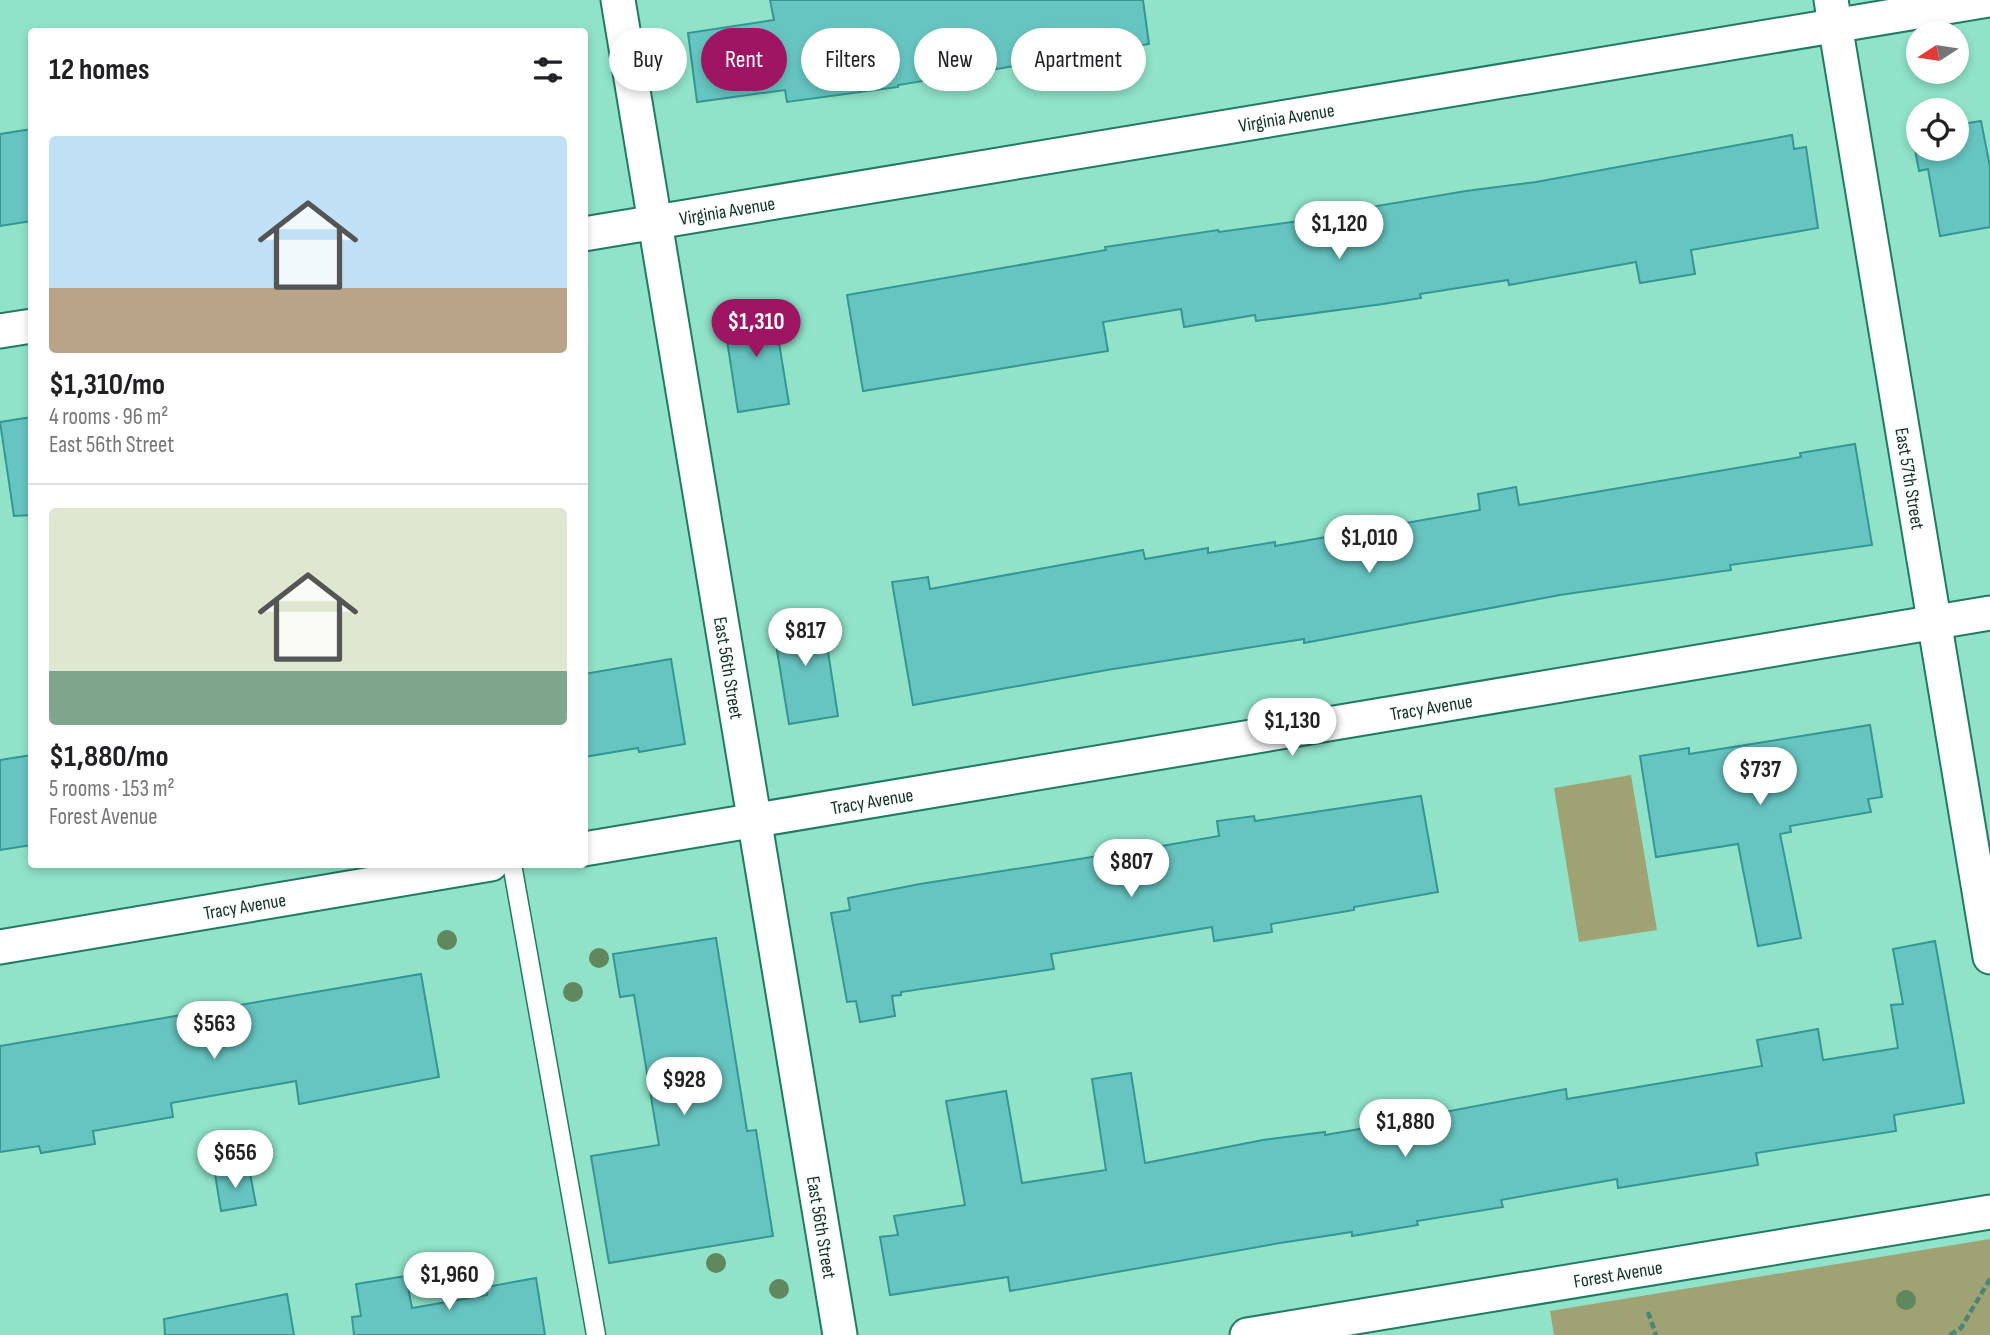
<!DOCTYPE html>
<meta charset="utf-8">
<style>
body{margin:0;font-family:"Sofia Sans Condensed",sans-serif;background:#f6f6f6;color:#202124;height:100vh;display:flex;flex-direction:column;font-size:26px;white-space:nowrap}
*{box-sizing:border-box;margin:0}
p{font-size:23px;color:#757577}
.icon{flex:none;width:38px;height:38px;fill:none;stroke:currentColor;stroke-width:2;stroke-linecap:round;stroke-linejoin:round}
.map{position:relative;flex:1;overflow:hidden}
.side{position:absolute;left:28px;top:28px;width:560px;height:840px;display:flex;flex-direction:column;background:#fff;border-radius:7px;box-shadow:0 4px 10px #0003}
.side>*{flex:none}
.hud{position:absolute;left:609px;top:28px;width:665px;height:63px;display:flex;gap:14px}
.needle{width:46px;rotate:258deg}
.tools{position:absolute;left:1906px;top:21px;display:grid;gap:14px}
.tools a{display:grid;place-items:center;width:63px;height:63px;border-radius:50%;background:#fff;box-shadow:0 4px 10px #0003;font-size:35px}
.price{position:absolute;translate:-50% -60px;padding:0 16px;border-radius:24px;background:#fff;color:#222;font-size:23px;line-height:46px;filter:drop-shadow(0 2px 4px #0008)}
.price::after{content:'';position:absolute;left:50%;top:42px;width:21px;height:16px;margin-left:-10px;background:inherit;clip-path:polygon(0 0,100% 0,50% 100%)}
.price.on{background:#9e1564;color:#fff}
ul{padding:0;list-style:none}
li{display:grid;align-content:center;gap:14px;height:371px;padding:0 21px}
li+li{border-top:2px solid #e0e0e0}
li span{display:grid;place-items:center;height:217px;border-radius:7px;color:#555}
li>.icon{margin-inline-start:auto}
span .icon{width:126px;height:126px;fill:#fffc;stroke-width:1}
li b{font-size:30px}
h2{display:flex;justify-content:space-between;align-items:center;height:84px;padding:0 21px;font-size:30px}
.pill{padding:0 24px;border-radius:32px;background:#fff;box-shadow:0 4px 10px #0003;font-size:24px;line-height:63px}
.pill.on{background:#9e1564;color:#fff}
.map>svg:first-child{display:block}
.green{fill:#9fa373}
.building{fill:#67c5c1;stroke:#349794;stroke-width:2}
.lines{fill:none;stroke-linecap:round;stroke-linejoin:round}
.lane-casing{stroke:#217a64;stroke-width:21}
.street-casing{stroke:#217a64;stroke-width:37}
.path{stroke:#4b8675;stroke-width:4.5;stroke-dasharray:7 3.5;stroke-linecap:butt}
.lane{stroke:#fff;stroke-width:18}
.street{stroke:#fff;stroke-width:33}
.tree{fill:#60875d}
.labels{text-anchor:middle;stroke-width:5;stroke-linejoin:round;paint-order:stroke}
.street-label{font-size:19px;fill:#0c3027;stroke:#9df1d6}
</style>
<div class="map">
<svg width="1990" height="1335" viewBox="0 0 1990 1335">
<rect width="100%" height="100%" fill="#90e3c9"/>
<g class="green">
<path d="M1631 775 1657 930 1579 942 1554 788Z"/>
<path d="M1990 1239V1335H1554L1550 1311Z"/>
</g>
<g class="building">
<path d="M770 0H1143L1149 44 898 85V87L787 102 785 90 697 102 688 33 774 20Z"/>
<path d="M1981 121 1990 167V227L1940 236 1928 169 1919 171 1912 133 1918 132V149H1956V125Z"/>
<path d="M32 129V221L0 226V134Z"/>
<path d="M1792 135 1794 149 1806 147 1818 228 1691 250 1695 274 1640 283 1636 262 1509 285 1508 280 1420 294 1421 298 1383 304 1256 321 1255 315 1184 327 1181 309 1103 322 1108 351 863 391 847 295 1106 250 1105 247 1218 230 1219 232 1359 213V209L1466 191 1536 182Z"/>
<path d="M773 306 789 404 738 412 723 314Z"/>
<path d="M32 417V515L14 516 0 422Z"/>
<path d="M1855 444 1872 545 1730 565 1731 570 1560 595 1304 643V639L1107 670 913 705 892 582 928 577 930 589 1143 550 1145 559 1208 548V553L1275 542V546L1480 510 1478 494 1516 487 1519 505 1801 457 1800 453Z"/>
<path d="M822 613 838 716 789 724 772 620Z"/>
<path d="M671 659 685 744 639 752 638 748 584 757V674Z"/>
<path d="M1870 725 1882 797 1868 799 1871 812 1790 826 1791 832 1780 834 1801 938 1758 946 1738 844 1656 857 1640 756 1689 748V754Z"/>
<path d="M32 755V845L0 850V760Z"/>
<path d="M1421 796 1438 892 1354 907V910L1271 924 1272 932 1214 941 1212 927 1051 954 1054 969 901 992V995L892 996 895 1016 860 1022 856 1001 847 1002 831 913 850 910 848 898 920 884 1111 854V850L1155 843 1156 847 1219 836 1217 821 1254 816 1255 821Z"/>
<path d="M716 938 747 1131 756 1130 773 1236 609 1263 591 1156 659 1145 634 995 620 997 613 954Z"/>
<path d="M1935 941 1964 1103 1894 1115 1896 1131 1756 1153 1758 1165 1618 1188 1617 1179 1501 1200 1503 1207 1417 1221 1418 1225 1352 1236V1232L1280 1243 1010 1291 1008 1277 890 1295 880 1237 898 1235 894 1216 965 1205 946 1101 1006 1091 1022 1183 1106 1170 1092 1079 1131 1073 1145 1163 1263 1140 1325 1132V1135L1434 1116V1114L1566 1089 1567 1099 1762 1066 1757 1040 1818 1029 1823 1060 1898 1048 1891 1005 1903 1004 1893 949Z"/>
<path d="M421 974 439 1077 299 1104 296 1081 171 1103 173 1117 93 1131 95 1144 41 1153 39 1146 0 1152V1046Z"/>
<path d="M249 1168 256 1205 221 1211 215 1174Z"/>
<path d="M406 1276 412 1308 487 1295 486 1287 536 1278 545 1335H354L352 1317 361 1316 356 1284Z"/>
<path d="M287 1294 294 1335H165L164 1319Z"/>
</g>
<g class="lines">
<defs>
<path id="lane" d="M512 864 596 1335"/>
<g id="street">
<path id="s1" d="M618 0 840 1335"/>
<path id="s2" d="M1831 0 1990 957"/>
<path id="s3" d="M584 234 1989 0"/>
<path d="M0 331 32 326"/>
<path id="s4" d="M584 849 1990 613"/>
<path id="s5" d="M0 947 491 864"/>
<path id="s6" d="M1247 1335 1990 1212"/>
</g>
</defs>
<use href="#lane" class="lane-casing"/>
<use href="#street" class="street-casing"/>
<g class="path">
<path d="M1648 1312 1656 1335"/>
<path d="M1950 1335 1961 1328 1990 1279"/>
</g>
<use href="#lane" class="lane"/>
<use href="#street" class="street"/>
</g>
<g class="tree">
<circle cx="447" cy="940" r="10"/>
<circle cx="599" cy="958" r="10"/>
<circle cx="573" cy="992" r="10"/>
<circle cx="716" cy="1263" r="10"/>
<circle cx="779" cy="1289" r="10"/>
<circle cx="1906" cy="1300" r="10"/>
</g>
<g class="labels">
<g class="street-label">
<text dy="7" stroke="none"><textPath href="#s3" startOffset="712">Virginia Avenue</textPath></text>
<text dy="7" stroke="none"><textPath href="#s3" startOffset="145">Virginia Avenue</textPath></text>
<text dy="7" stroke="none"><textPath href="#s2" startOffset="485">East 57th Street</textPath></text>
<text dy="7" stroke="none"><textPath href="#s1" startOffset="677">East 56th Street</textPath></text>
<text dy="7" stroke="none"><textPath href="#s4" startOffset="859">Tracy Avenue</textPath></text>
<text dy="7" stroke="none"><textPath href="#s4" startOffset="292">Tracy Avenue</textPath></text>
<text dy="7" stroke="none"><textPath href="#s5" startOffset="248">Tracy Avenue</textPath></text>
<text dy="7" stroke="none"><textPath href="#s1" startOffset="1244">East 56th Street</textPath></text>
<text dy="7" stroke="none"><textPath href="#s6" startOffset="376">Forest Avenue</textPath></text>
</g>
</g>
</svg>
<div class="tools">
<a><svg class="needle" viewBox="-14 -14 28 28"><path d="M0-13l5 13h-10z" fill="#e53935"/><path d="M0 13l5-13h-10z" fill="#757577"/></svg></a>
<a><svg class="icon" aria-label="locate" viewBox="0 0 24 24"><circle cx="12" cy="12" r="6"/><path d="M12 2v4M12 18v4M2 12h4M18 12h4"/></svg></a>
</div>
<b class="price" style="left:1339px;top:261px">$1,120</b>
<b class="price on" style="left:756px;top:359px">$1,310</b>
<b class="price" style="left:1369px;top:575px">$1,010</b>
<b class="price" style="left:805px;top:668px">$817</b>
<b class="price" style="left:1292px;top:758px">$1,130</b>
<b class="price" style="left:1760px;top:807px">$737</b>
<b class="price" style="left:1131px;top:899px">$807</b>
<b class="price" style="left:214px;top:1061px">$563</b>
<b class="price" style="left:684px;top:1117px">$928</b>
<b class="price" style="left:1405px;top:1159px">$1,880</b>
<b class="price" style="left:235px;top:1190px">$656</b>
<b class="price" style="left:449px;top:1312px">$1,960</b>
<div class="hud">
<a class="pill">Buy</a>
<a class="pill on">Rent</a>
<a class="pill">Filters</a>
<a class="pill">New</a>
<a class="pill">Apartment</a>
</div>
<section class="side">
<h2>12 homes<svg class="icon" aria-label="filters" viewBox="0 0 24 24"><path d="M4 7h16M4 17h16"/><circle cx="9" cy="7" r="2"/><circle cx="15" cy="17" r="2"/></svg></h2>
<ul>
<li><span style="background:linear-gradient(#bfe0f5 70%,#b9a48a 0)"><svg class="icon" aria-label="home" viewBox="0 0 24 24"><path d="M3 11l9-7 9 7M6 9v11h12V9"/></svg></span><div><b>$1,310/mo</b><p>4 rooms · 96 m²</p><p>East 56th Street</p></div></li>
<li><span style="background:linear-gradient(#dfe7d0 75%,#7fa58c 0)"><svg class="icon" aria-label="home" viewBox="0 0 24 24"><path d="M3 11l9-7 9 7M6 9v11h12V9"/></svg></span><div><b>$1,880/mo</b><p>5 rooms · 153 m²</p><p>Forest Avenue</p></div></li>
</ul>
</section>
</div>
